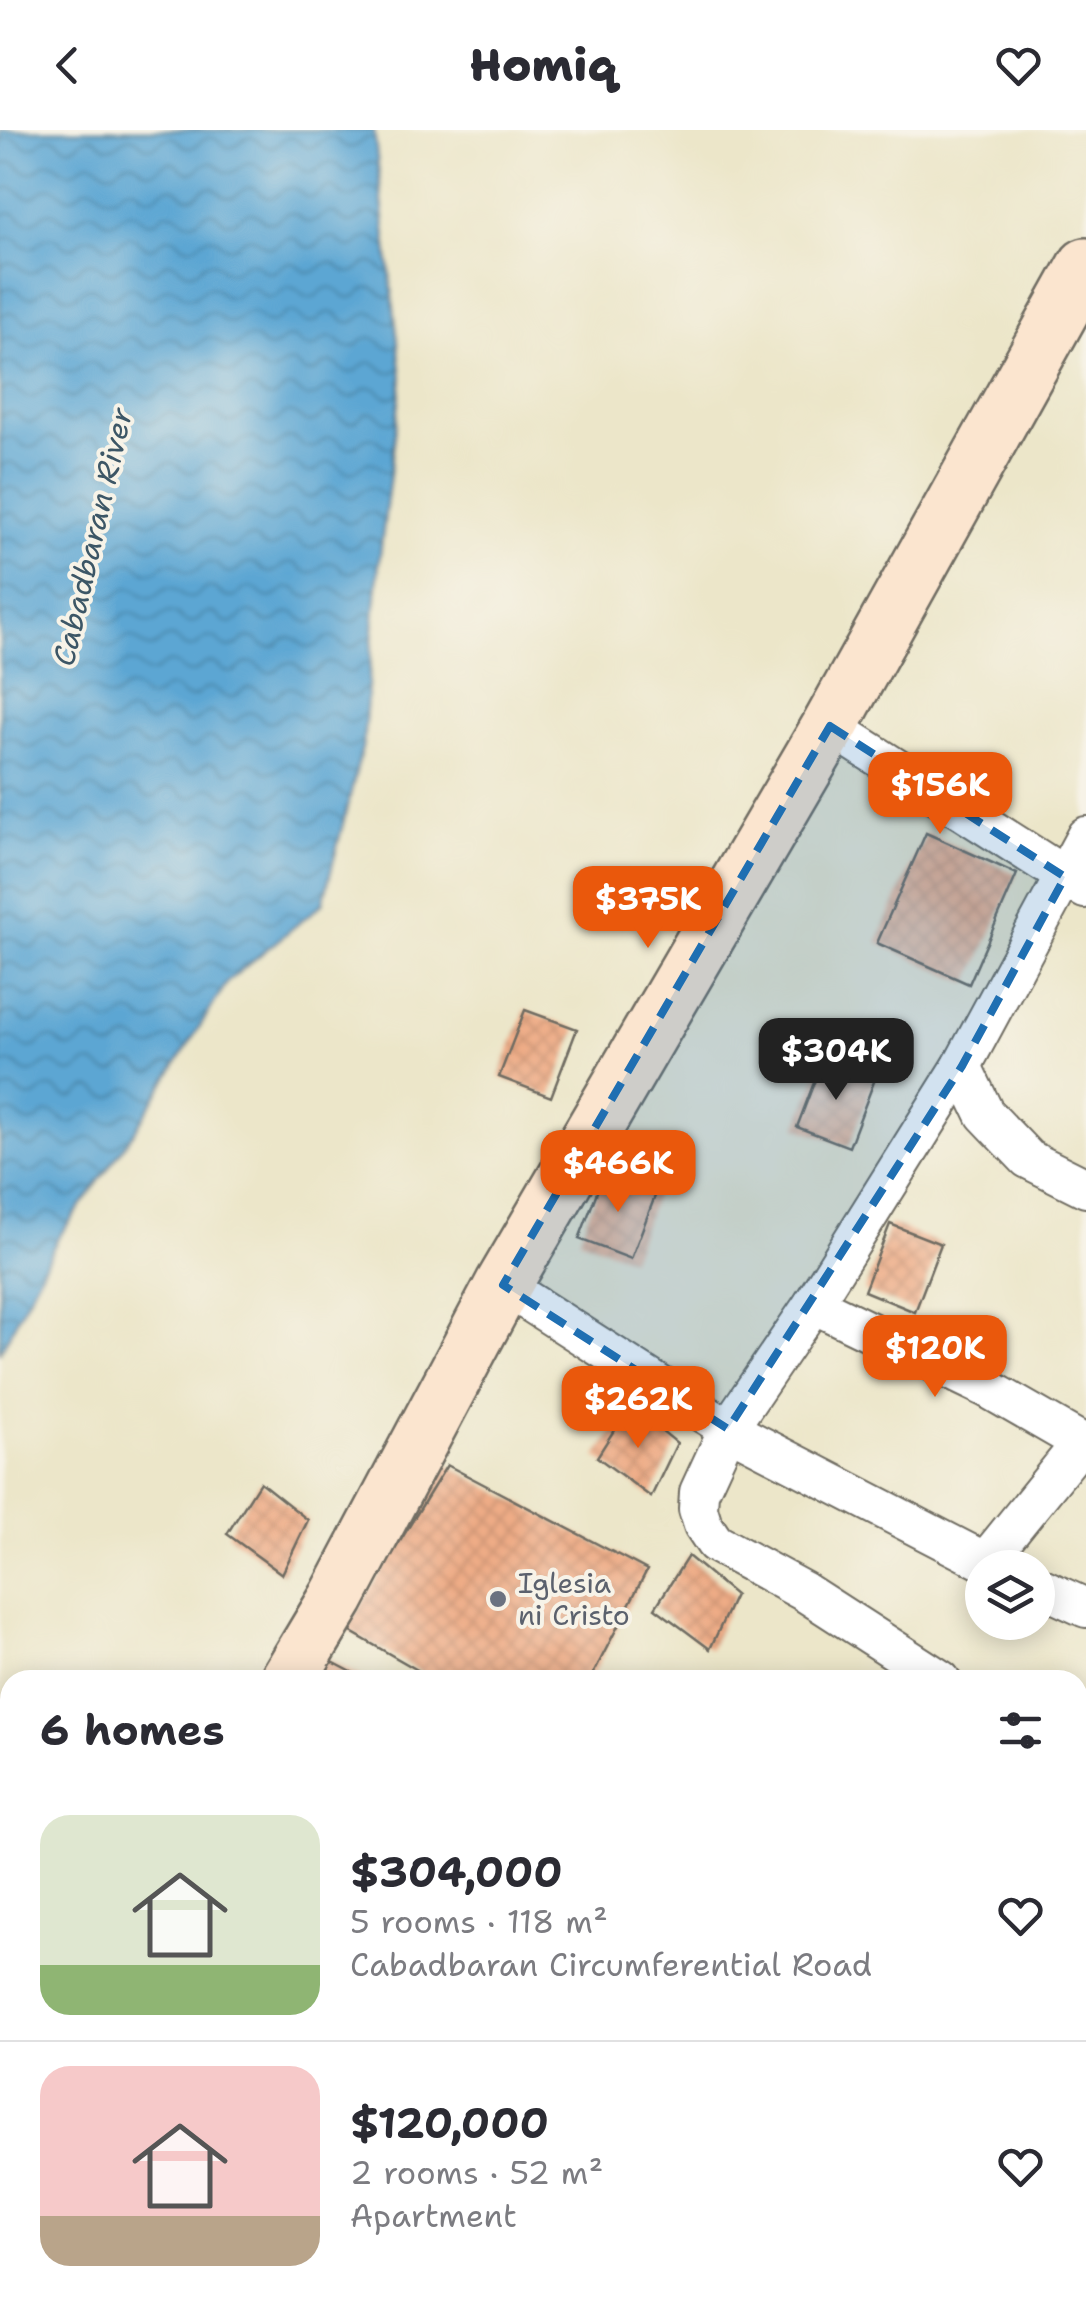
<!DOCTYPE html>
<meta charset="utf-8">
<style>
body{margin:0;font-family:"Shantell Sans",sans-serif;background:#f2f2f3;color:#2b2b33;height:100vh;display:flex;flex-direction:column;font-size:38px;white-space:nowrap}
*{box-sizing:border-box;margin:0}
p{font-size:32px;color:#7c7c81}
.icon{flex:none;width:55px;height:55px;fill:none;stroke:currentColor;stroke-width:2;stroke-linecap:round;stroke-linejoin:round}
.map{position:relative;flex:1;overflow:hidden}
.drawer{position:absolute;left:0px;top:1540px;width:1088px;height:642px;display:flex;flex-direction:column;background:#fff;border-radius:30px 30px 0 0;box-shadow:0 5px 25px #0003}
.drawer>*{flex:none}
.controls{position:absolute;left:965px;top:1420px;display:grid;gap:20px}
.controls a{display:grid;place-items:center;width:90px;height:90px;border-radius:50%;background:#fff;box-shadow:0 5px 25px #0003;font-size:50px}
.price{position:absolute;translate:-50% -85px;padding:0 22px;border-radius:20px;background:#ea580c;color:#fff;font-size:32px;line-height:65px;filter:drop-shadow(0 2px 5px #0008)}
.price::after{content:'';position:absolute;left:50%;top:60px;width:30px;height:22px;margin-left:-15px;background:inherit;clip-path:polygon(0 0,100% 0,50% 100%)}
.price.active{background:#222;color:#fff}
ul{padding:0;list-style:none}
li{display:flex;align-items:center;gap:30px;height:250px;padding:0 40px}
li+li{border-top:2px solid #e1e1e2}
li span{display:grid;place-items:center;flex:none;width:280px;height:200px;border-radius:30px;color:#555}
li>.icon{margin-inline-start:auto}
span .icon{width:120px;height:120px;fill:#fffc;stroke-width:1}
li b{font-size:42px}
h2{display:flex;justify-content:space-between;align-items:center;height:120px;padding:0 40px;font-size:42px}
header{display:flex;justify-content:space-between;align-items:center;height:130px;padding:0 40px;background:#fff;font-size:45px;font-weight:800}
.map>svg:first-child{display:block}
.water{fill:url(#water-waves);stroke:#43687f;stroke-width:2.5}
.building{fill:url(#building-cross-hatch)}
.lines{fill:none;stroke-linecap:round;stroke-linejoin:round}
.minor-casing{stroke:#6f6c62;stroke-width:42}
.secondary-casing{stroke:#6f6c62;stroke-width:60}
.minor{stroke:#fff;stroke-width:38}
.secondary{stroke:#fbe5cf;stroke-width:55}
.marked{fill:#1f6fb2;fill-opacity:0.2;stroke:#1f6fb2;stroke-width:8;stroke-dasharray:20 12;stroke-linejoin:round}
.worship-dot{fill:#6b7280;stroke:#f7f3e8;stroke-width:4}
.labels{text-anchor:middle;stroke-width:8;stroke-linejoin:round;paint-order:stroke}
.worship-label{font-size:28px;fill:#5b616d;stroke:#f7f3e8;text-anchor:start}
.water-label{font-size:30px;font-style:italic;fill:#3c5666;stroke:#f7f3e8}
</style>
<header><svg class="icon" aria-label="back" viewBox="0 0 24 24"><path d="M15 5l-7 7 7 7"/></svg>Homiq<svg class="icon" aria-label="heart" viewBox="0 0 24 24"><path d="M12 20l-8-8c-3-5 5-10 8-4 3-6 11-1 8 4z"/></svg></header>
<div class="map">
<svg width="1086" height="2181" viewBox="0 0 1086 2181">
<defs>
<pattern id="water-waves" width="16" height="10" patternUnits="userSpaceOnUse" patternTransform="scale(2.5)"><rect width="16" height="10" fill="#5ba6d3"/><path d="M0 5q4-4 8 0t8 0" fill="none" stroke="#4b87ab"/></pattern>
<pattern id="building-cross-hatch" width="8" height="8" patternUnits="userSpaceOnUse" patternTransform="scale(2.5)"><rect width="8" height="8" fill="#eeac86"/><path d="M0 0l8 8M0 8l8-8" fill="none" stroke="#cc9474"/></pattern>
</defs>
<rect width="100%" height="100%" fill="#f7f3e8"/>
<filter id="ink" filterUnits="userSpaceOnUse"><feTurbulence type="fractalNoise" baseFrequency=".01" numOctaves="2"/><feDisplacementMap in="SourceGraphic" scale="20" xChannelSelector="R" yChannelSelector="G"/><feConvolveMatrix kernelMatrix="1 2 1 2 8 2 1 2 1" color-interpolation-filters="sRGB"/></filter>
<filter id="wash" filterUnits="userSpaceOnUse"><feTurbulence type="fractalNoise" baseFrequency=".0048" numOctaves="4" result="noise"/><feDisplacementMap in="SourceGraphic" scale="40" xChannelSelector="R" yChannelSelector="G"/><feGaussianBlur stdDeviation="2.25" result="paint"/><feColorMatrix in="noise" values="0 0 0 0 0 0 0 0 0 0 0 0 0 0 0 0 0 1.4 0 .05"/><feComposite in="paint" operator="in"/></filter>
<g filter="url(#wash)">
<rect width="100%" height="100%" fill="#ece6c9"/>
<path class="water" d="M0 0H374L402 248 379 433 363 614 323 773 228 851 134 1002 58 1108 0 1223Z"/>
<g id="blocks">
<g class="building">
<path d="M926 703 1017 744 969 854 877 813Z"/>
<path d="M525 880 577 899 551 967 499 947Z"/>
<path d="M823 929 875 949 849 1017 797 997Z"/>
<path d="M605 1041 657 1061 631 1129 579 1109Z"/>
<path d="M890 1094 941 1114 915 1182 864 1161Z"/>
<path d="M630 1275 677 1313 651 1367 597 1327Z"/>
<path d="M447 1335 647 1440 590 1550H435L346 1499Z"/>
<path d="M260 1352 308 1390 282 1444 227 1404Z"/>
<path d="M688 1426 735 1465 710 1519 655 1478Z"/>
<path d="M325 1528 367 1550H315Z"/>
<path d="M10 2083V2172H85L80 2181H0V2099Z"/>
<path d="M394 2172H439L435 2181H406Z"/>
</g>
</g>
</g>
<g filter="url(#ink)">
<use href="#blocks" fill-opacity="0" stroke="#6f6c62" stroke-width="2.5"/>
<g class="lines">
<defs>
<g id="minor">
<path d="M830 596 1085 759"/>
<path d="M962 936 985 984 1028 1029 1086 1058"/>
<path d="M503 1155 728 1299 997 1438"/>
<path d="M813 1174 987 1258 1086 1315"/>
<path d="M985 1432 1082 1312"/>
<path d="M1038 1456 1086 1478"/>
<path d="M941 1550 803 1461 715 1413 703 1395 698 1379 699 1362 728 1299 813 1174 962 936 1086 706"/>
<path d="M1078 1639 1086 1643"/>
<path d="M1078 1875 1086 1859"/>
<path d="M326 2172 340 2181"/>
<path d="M487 2181 492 2172"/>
<path d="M805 2181 808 2172"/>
</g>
<g id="secondary">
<path d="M288 1550 337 1468 503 1155 830 596 1086 136"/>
<path d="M0 2014 10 1999"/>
</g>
</defs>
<use href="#minor" class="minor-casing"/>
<use href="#secondary" class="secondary-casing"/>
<use href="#minor" class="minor"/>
<use href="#secondary" class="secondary"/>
</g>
</g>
<path class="marked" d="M830 596 1065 747 962 936 728 1299 503 1155Z"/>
<circle class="worship-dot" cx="498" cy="1469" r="10"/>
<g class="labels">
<g class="worship-label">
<text x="518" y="1463">Iglesia<tspan x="518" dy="32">ni Cristo</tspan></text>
</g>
<g class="water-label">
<text transform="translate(93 407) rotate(-77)" y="10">Cabadbaran River</text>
</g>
</g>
</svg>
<div class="controls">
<a><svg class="icon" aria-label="layers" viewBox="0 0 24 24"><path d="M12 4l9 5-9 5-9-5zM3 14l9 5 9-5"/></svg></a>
</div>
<b class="price" style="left:940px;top:707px">$156K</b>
<b class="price" style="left:648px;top:821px">$375K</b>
<b class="price active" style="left:836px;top:973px">$304K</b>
<b class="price" style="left:618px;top:1085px">$466K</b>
<b class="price" style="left:935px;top:1270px">$120K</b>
<b class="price" style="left:638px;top:1321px">$262K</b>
<section class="drawer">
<h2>6 homes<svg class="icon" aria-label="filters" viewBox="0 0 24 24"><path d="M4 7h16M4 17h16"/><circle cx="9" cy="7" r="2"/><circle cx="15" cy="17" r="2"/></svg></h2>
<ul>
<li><span style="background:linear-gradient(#dfe7d0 75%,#8fb573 0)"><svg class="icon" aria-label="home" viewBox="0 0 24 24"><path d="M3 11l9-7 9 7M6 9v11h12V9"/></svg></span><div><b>$304,000</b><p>5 rooms · 118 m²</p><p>Cabadbaran Circumferential Road</p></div><svg class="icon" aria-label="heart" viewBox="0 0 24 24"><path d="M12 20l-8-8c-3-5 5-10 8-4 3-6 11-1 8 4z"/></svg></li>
<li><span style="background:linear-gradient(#f6c9c9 75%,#b9a48a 0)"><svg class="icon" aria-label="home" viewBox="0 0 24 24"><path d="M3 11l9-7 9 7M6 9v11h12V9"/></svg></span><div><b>$120,000</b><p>2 rooms · 52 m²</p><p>Apartment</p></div><svg class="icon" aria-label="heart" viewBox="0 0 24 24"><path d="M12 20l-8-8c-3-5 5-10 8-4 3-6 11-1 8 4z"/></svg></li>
</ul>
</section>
</div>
